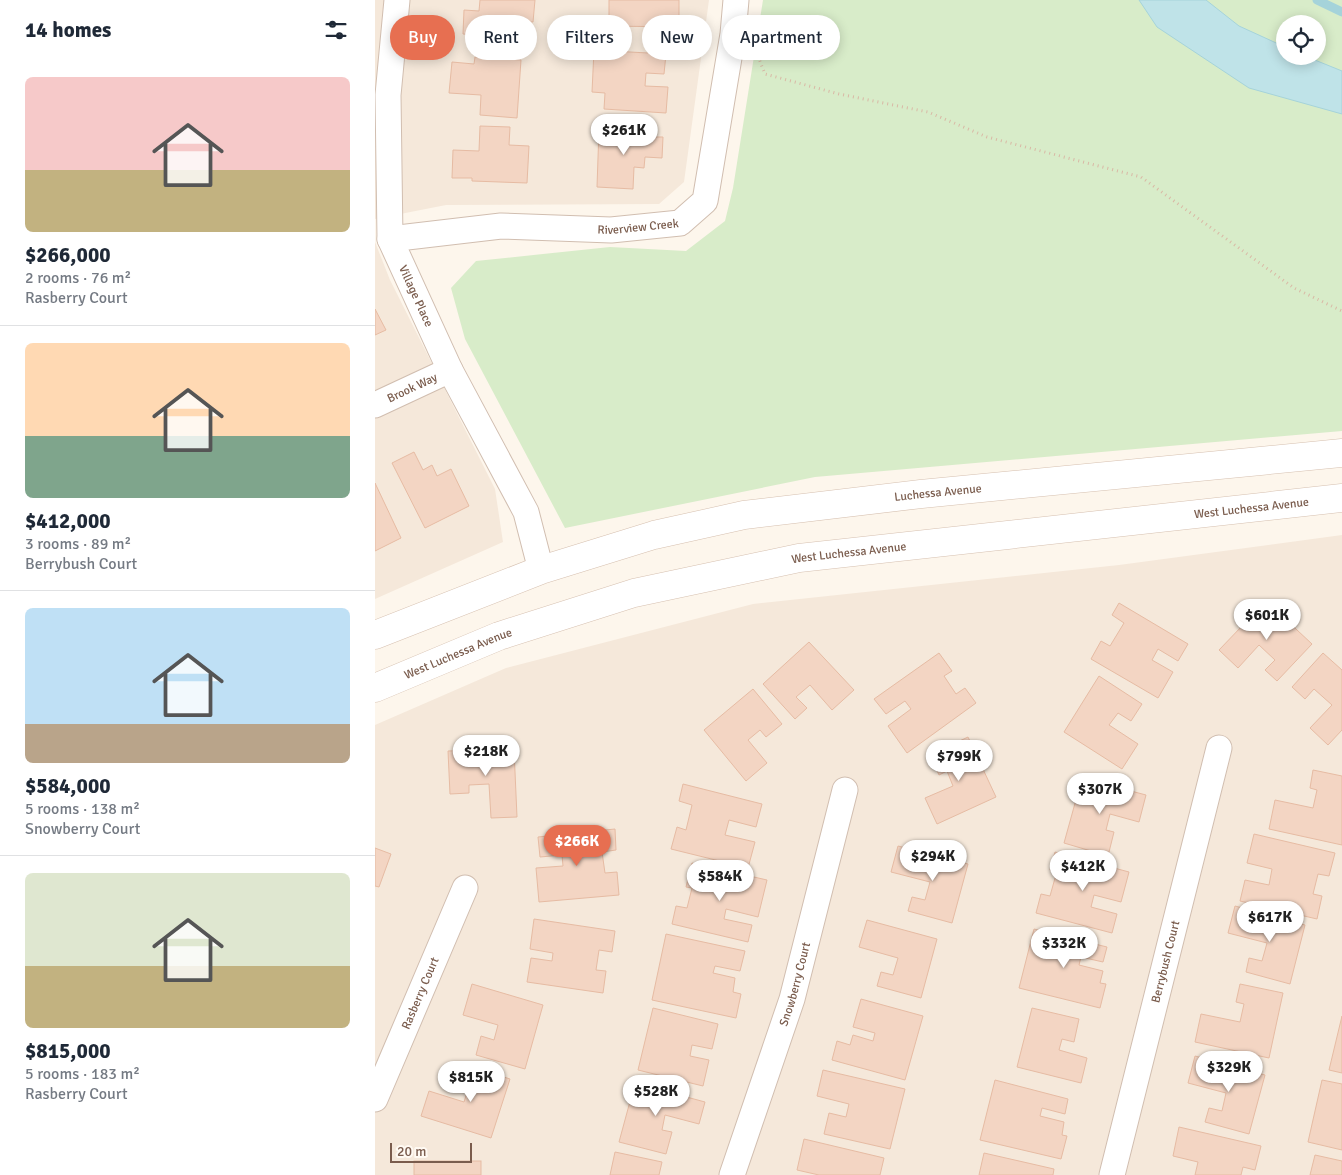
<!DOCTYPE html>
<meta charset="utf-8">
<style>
body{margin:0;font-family:Signika,sans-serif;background:#f6f6f7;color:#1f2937;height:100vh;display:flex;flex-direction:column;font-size:19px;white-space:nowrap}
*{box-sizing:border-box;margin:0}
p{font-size:16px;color:#747a83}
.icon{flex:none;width:28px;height:28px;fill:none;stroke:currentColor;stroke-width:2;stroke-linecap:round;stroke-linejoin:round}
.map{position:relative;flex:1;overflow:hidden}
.drawer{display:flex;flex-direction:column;background:#fff;width:375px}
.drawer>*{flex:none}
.guide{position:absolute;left:15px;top:15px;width:475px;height:45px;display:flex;gap:10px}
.tools{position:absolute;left:901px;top:15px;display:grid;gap:10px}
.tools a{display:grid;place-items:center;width:50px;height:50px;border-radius:50%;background:#fff;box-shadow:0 2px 12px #0003;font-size:25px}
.scale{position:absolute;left:15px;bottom:12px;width:82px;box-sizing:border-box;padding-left:5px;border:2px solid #7a5c4d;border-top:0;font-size:14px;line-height:18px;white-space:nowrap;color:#7a5c4d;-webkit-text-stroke:4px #fffaf3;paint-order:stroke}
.price{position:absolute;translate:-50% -42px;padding:0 11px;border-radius:18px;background:#fff;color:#222;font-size:16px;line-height:32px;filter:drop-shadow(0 1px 2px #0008)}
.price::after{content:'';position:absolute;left:50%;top:30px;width:15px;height:11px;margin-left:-8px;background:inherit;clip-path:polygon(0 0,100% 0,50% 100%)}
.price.on{background:#e76f51;color:#fff}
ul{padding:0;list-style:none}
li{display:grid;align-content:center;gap:10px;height:265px;padding:0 25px}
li+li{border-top:1px solid #e0e1e3}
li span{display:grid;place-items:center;height:155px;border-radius:8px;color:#555}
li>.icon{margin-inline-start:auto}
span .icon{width:90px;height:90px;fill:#fffc;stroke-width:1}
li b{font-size:21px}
h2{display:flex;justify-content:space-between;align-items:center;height:60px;padding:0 25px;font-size:21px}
.chip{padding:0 18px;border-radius:22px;background:#fff;box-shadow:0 2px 12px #0003;font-size:18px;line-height:45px}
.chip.on{background:#e76f51;color:#fff}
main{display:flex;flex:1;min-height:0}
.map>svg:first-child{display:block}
.residential{fill:#f5e8da}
.green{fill:#d8ecc9;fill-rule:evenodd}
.water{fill:#bfe3e8;stroke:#a5d3da}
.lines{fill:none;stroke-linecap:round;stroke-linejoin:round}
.stream{stroke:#a5d3da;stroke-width:9}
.building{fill:#f3d5c3;stroke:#e6bba3}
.street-casing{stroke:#d1beb0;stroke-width:27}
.secondary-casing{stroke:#d6c0b0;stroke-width:29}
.path{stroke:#d9b8a5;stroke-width:3;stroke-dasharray:1 4;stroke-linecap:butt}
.street{stroke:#fff;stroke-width:25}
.secondary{stroke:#fff;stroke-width:28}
.labels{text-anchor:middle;stroke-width:4;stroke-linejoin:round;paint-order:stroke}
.street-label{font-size:12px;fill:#7a5c4d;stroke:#fffaf3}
</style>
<main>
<section class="drawer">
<h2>14 homes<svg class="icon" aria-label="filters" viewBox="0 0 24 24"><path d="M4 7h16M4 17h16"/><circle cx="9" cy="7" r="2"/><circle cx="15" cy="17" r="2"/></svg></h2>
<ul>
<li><span style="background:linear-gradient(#f6c9c9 60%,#c2b280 0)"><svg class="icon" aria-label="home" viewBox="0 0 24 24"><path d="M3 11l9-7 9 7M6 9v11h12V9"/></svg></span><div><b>$266,000</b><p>2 rooms · 76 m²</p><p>Rasberry Court</p></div></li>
<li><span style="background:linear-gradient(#ffd9b3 60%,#7fa58c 0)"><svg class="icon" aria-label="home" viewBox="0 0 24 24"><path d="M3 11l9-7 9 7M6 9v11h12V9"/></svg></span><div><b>$412,000</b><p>3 rooms · 89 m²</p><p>Berrybush Court</p></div></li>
<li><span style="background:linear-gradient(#bfe0f5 75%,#b9a48a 0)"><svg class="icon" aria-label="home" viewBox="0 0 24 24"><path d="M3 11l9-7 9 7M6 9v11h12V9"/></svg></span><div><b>$584,000</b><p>5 rooms · 138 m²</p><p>Snowberry Court</p></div></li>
<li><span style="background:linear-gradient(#dfe7d0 60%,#c2b280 0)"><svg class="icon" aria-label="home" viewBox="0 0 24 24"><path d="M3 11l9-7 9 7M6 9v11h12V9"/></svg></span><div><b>$815,000</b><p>5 rooms · 183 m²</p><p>Rasberry Court</p></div></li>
</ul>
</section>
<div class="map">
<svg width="967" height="1175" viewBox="0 0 967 1175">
<rect width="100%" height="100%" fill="#fdf6ec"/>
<g class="residential">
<path d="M0 0H334L309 182 284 204 71 205 0 219Z"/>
<path d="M0 242 15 280 120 489 128 542 0 599Z"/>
<path d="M967 535V1175H0V725L131 668 378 604 744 565Z"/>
</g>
<path class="green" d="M388 0H967V431L440 477 190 528 90 339 76 288 101 261 235 247 311 251 350 221 358 188ZM910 24H942V56H910Z"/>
<path class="water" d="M764 0H831L864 26 910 47V56H930L967 71V114L874 88 782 27Z"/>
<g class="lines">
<path class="stream" d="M942 0 967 12"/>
</g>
<g class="building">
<path d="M105 0H160L158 22 132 20 131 37 88 34 89 10 104 11Z"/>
<path d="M234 0H304V27L234 26Z"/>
<path d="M219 50 291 54 289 74 271 73 270 86 293 87 291 113 229 109 230 93 217 92Z"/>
<path d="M100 57 146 60 142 118 105 115 106 95 74 93 77 62 99 64Z"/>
<path d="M105 126 135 127 134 145 154 146 152 183 97 181V178H77L78 150 104 151Z"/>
<path d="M224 129 268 131V137H288L287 158 270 157 269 168 259 167 258 189 222 187Z"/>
<path d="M0 309 11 330 0 335Z"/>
<path d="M39 452 48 470 57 465 62 476 76 469 94 506 50 528 17 463Z"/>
<path d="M0 483 26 538 0 551Z"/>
<path d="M891 601 937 644 902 681 890 670 900 660 884 645 863 668 844 650Z"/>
<path d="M744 603 813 644 803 661 783 649 777 660 798 672 783 698 716 659 726 641 735 646 749 623 737 615Z"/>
<path d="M434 642 479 690 457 710 435 685 421 697 432 708 420 719 388 684Z"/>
<path d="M564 653 577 671 569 676 581 694 590 688 601 703 532 753 513 726 536 709 530 701 511 714 499 699Z"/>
<path d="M948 653 967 670V730L953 745 935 728 957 705 939 689 930 699 917 687Z"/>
<path d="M724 676 767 704 756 721 743 713 734 725 763 744 747 769 689 732Z"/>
<path d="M378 689 407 724 391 737 385 730 373 740 392 763 371 781 329 730Z"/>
<path d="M593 737 621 797 562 824 550 798 578 786 572 771 564 775 555 755Z"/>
<path d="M139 749 142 817 116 818 114 784 94 785V793L75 794 73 751Z"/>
<path d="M938 770 967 776V845L894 829 900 800 938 808 942 790 935 788Z"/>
<path d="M707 778 771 795 764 822 735 814 731 830 739 832 733 856 689 843Z"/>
<path d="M308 784 387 804 381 827 354 820 350 835 380 842 373 868 296 849 302 827 311 830 317 805 304 801Z"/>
<path d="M240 829 241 850 227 852 230 873 242 872 244 895 164 902 161 868 188 866 187 855 165 857 163 837Z"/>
<path d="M879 834 960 853 954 876 943 874 938 894 947 896 942 919 865 901 870 880 894 885 897 869 872 863Z"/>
<path d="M523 846 593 864 577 923 533 911 537 897 550 900 555 882 516 872Z"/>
<path d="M0 848 16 854 4 887 0 886Z"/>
<path d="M680 852 754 872 746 902 719 895 716 907 742 914 737 933 661 913 666 894 675 896 682 871 675 870Z"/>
<path d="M317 863 392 880 383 917 351 909 349 919 377 925 373 942 297 924 301 906 312 908 317 888 311 887Z"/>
<path d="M860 906 930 925 915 984 871 972 874 958 887 961 892 943 853 933Z"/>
<path d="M159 919 240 931 237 952 224 950 221 970 231 971 228 993 152 982 156 958 177 961 178 953 155 949Z"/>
<path d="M492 920 562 939 546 998 502 986 506 972 518 975 523 958 484 947Z"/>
<path d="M659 929 732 947 728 962 706 957 704 965 728 971 725 983 731 984 725 1008 644 988Z"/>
<path d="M291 934 370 951 365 971 340 966 338 973 360 978 358 992 366 994 361 1018 277 1000Z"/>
<path d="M97 984 168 1005 150 1069 101 1055 106 1036 119 1040 123 1025 88 1015Z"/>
<path d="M865 984 908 993 894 1058 820 1042 826 1014 865 1022 869 1004 861 1002Z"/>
<path d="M486 999 548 1016 530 1080 457 1060 462 1041 475 1045 478 1035 498 1041 500 1033 478 1027Z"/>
<path d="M278 1008 343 1024 337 1049 317 1045 315 1056 334 1060 328 1086 263 1070Z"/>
<path d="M657 1008 704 1019 699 1042 687 1039 684 1050 712 1058 706 1083 642 1067Z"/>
<path d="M967 1016V1073L954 1070Z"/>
<path d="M820 1056 890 1075 874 1134 830 1122 834 1108 847 1111 851 1093 813 1083Z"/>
<path d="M89 1064 135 1079 116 1138 46 1116 54 1091 89 1102 93 1089 83 1086Z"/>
<path d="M448 1070 530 1089 515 1149 449 1134 454 1113 471 1117 474 1104 442 1096Z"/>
<path d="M620 1080 693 1099 690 1114 667 1108 665 1116 689 1122 687 1135 692 1136 686 1159 605 1140Z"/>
<path d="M947 1080 967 1084V1150L933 1142Z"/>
<path d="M260 1083 330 1102 324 1124 290 1115 287 1130 297 1132 291 1154 244 1142Z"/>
<path d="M804 1127 886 1146 880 1170 868 1167 866 1175H820L823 1162 798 1156Z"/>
<path d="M429 1139 509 1158 505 1175H444L422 1170Z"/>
<path d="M240 1152 287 1162 284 1175H235Z"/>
<path d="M609 1153 679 1169 678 1175H604Z"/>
<path d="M940 1155 967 1161V1175H935Z"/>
<rect x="39" y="1161" width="67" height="14"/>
</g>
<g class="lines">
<defs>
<g id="street">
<path id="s1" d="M22 0 13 95 15 239 75 370 151 512 166 570"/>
<path id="s2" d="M15 239 126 226 236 230 305 223 330 201 358 34 361 0"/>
<path id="s3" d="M0 405 75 370"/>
<path id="s4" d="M0 1099 90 888"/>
<path id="s5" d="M357 1175 417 999 470 790"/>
<path id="s6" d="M737 1175 844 748"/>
</g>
<g id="secondary">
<path id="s7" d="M0 635 166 570 279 535 369 515 546 494 967 453"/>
<path id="s8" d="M0 688 124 636 259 593 424 558 967 498"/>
</g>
</defs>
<use href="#street" class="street-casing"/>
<use href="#secondary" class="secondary-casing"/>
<path class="path" d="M385 46 384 59 390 74 464 94 553 112 612 137 766 177 919 288 967 311"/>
<use href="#street" class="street"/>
<use href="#secondary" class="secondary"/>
</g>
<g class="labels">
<g class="street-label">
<text dy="4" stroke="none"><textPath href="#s2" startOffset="249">Riverview Creek</textPath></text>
<text dy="4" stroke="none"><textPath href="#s1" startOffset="302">Village Place</textPath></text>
<text dy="4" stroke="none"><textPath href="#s3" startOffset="41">Brook Way</textPath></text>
<text dy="4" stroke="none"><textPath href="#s7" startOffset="584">Luchessa Avenue</textPath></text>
<text dy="4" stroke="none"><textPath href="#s8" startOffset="900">West Luchessa Avenue</textPath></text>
<text dy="4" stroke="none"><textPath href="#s8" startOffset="495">West Luchessa Avenue</textPath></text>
<text dy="4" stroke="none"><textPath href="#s8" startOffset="90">West Luchessa Avenue</textPath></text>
<text dy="4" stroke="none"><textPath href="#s6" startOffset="220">Berrybush Court</textPath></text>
<text dy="4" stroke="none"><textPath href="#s5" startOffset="201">Snowberry Court</textPath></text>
<text dy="4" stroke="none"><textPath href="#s4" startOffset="115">Rasberry Court</textPath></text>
</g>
</g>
</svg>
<div class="tools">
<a><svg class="icon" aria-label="locate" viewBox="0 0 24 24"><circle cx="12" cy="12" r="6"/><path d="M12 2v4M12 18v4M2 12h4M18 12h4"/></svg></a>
</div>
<div class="scale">20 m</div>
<b class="price" style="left:249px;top:156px">$261K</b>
<b class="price" style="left:892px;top:641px">$601K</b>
<b class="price" style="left:111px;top:777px">$218K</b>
<b class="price" style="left:584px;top:782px">$799K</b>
<b class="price" style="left:725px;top:815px">$307K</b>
<b class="price on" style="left:202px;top:867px">$266K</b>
<b class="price" style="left:558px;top:882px">$294K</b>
<b class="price" style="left:708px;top:892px">$412K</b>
<b class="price" style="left:345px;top:902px">$584K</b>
<b class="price" style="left:895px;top:943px">$617K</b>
<b class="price" style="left:689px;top:969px">$332K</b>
<b class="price" style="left:854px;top:1093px">$329K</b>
<b class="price" style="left:96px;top:1103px">$815K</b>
<b class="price" style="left:281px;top:1117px">$528K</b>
<div class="guide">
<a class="chip on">Buy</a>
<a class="chip">Rent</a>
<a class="chip">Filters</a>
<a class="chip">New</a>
<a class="chip">Apartment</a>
</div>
</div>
</main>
